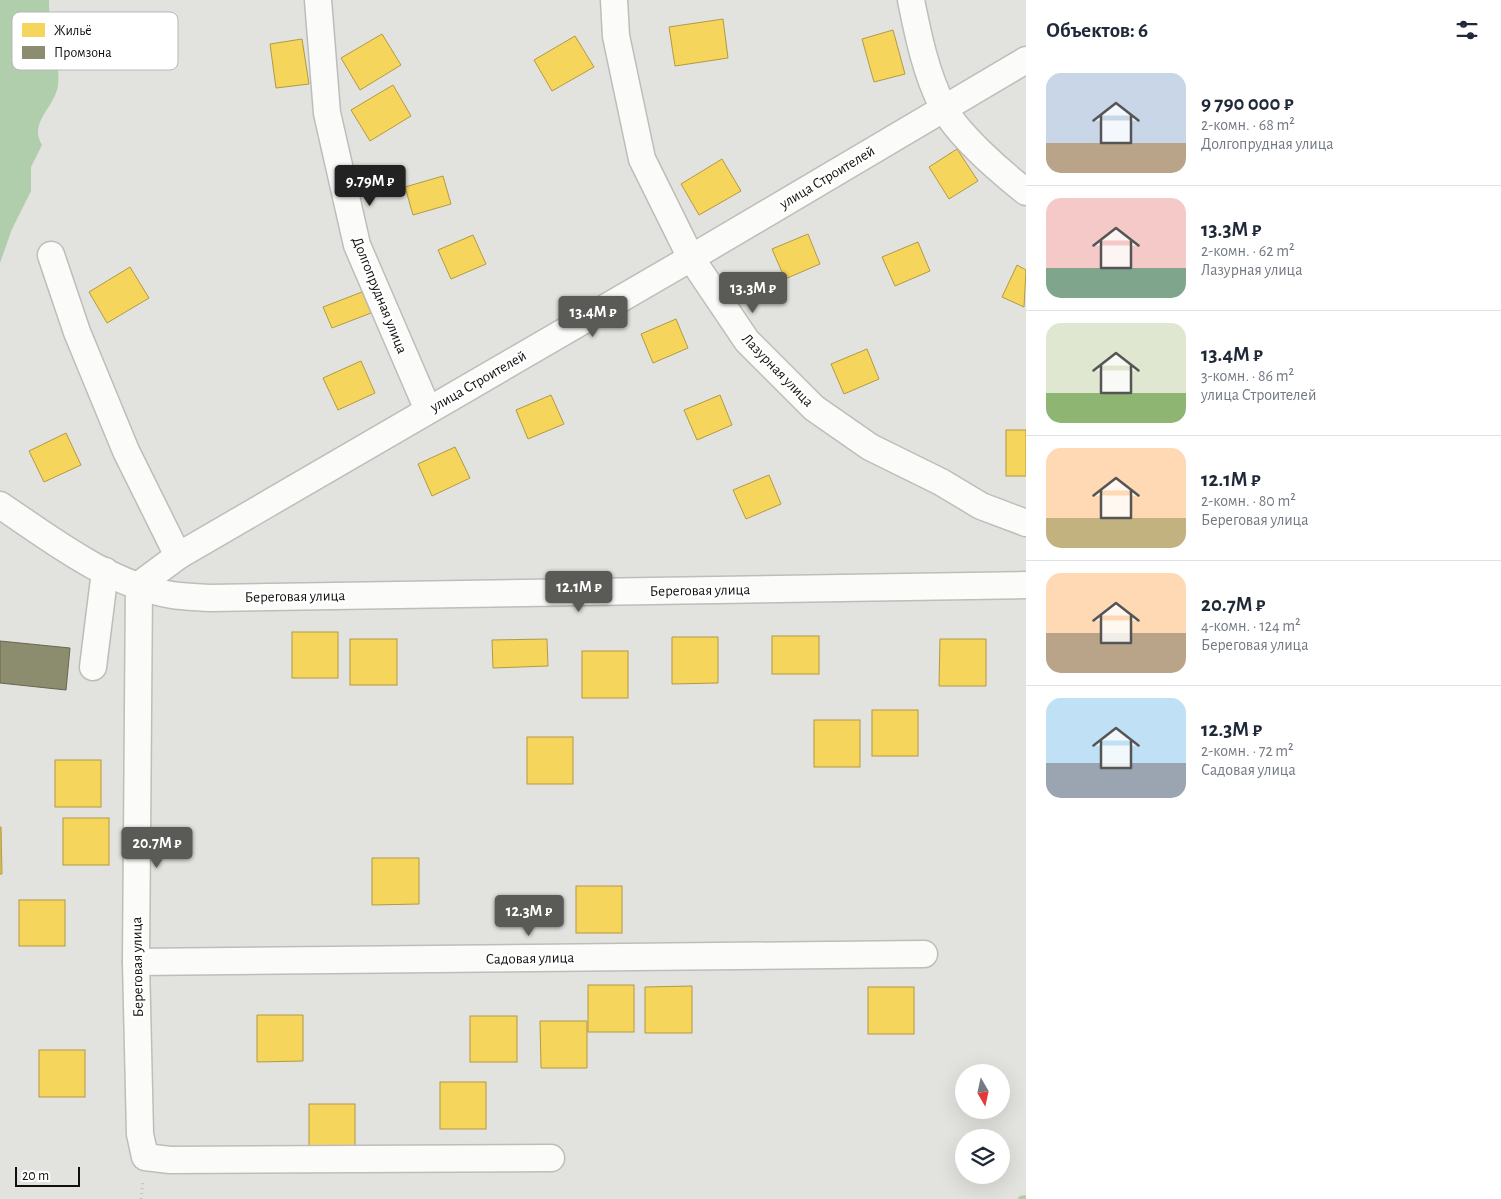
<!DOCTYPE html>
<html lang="ru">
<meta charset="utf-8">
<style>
body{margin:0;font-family:"Alegreya Sans",sans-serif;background:#f6f6f7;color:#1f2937;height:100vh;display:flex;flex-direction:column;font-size:19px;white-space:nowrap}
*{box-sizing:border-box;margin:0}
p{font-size:16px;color:#747a83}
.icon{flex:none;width:28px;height:28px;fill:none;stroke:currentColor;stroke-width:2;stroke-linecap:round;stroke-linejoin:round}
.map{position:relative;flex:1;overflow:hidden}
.side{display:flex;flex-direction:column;background:#fff;width:475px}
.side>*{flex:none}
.needle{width:32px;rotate:171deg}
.tools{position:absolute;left:955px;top:1064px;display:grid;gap:10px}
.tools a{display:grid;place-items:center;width:55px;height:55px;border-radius:50%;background:#fff;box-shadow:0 5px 20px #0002;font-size:25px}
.scale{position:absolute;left:15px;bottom:12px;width:65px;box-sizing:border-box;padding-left:5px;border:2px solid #10100e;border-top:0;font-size:14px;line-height:18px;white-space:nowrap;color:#10100e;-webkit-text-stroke:4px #fff;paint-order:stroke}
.price{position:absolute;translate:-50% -42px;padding:0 11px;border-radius:5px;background:#5a5a57;color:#fff;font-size:16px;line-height:32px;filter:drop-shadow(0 1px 2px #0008)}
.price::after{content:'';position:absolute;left:50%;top:30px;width:15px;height:11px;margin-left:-8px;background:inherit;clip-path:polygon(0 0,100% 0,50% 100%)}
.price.on{background:#222;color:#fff}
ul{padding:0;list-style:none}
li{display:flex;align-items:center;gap:15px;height:125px;padding:0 20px}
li+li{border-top:1px solid #e0e1e3}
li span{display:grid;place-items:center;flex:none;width:140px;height:100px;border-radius:15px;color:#555}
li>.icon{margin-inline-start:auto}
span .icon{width:60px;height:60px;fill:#fffc;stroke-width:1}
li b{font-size:21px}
h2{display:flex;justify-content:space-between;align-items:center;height:60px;padding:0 20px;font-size:21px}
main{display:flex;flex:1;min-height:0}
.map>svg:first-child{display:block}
.water{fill:#b0cdac}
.homes{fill:#f6d55c;stroke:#b19a45}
.industry{fill:#8c8c6e;stroke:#676751}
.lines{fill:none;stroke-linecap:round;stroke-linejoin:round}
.stream{stroke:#b0cdac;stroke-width:6}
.minor-casing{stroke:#bdbdba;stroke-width:29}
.path{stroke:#c2c2c1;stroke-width:3;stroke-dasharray:1 4;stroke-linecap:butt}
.minor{stroke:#fbfbfa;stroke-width:26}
.labels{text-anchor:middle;stroke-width:5;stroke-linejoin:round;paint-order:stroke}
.street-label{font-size:15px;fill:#10100e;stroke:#fff}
.key{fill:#fff;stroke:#b7b7b7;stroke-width:1}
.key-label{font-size:14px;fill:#10100e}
</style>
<main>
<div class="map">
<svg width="1026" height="1199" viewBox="0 0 1026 1199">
<rect width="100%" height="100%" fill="#e2e2de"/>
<path class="water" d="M0 0H49C48 28 61 60 58 85 55 108 28 122 42 145L31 167V191L12 229 0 263Z"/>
<g class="homes">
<path d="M723 19 728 58 675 66 669 27Z"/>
<path d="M893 30 905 74 874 82 862 39Z"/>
<path d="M382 34 401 65 360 90 341 58Z"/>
<path d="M575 36 594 67 552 91 534 60Z"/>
<path d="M302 39 309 84 276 88 270 44Z"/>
<path d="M393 85 411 116 370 141 351 110Z"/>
<path d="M957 149 978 181 949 199 929 167Z"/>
<path d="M722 159 741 191 699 215 681 184Z"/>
<path d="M443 176 451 204 413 215 405 187Z"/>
<path d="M808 234 820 264 785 279 772 249Z"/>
<path d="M473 235 486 264 451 279 438 250Z"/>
<path d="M918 242 930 271 895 286 882 257Z"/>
<path d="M1017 265 1026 270 1024 307 1002 297Z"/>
<path d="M130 267 149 298 107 323 89 292Z"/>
<path d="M362 292 371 313 332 328 323 307Z"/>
<path d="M676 319 688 348 653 363 641 334Z"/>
<path d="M867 349 879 379 844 394 831 364Z"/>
<path d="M361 361 375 393 338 410 323 378Z"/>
<path d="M551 395 564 424 528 439 516 410Z"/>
<path d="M720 395 732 425 697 440 684 410Z"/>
<rect x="1006" y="430" width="20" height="46"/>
<path d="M66 433 81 465 44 482 29 451Z"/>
<path d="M455 447 470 478 432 496 418 464Z"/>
<path d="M769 475 781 504 746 519 733 490Z"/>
<rect x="292" y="632" width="46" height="46"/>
<rect x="772" y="636" width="47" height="38"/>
<path d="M672 637H718V683L672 684Z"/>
<rect x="350" y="639" width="47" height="46"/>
<path d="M547 639 548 666 493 668 492 640Z"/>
<path d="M940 639H986V686H939Z"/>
<rect x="582" y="651" width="46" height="47"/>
<rect x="872" y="710" width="46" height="46"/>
<rect x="814" y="720" width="46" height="47"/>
<rect x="527" y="737" width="46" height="47"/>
<rect x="55" y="760" width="46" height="47"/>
<rect x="63" y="818" width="46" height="47"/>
<path d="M0 827H1L2 874H0Z"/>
<path d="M372 858H419V904L372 905Z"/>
<rect x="576" y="886" width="46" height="47"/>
<rect x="19" y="900" width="46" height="46"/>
<rect x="588" y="985" width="46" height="47"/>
<path d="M692 986V1033H645V987Z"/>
<rect x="868" y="987" width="46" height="47"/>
<path d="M257 1015H303V1061L257 1062Z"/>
<rect x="470" y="1016" width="47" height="46"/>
<path d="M540 1021H587V1068H541Z"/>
<rect x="39" y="1050" width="46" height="47"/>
<rect x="440" y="1082" width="46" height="47"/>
<rect x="309" y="1104" width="46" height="46"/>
</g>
<path class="industry" d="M0 641 70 648 66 690 0 683Z"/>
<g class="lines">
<path class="stream" d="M1021 1199 1026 1198"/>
<defs>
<g id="minor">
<path d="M318 0 327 113 357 245 428 410"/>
<path d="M614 0 616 36 642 159 691 258 747 341 814 408 870 447 941 482 981 506 1026 523"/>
<path d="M911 0C918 35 926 74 943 107 958 135 1001 172 1026 192"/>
<path d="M51 255 77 332 126 451 178 556"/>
<path d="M0 505C52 540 108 584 172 595 184 597 197 597 210 598L1026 585"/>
<path d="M139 585 178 556 691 258 1026 60"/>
<path d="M139 585 136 962 140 1134 145 1157 170 1160 551 1158"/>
<path d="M93 667 105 571"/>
<path d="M136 962 924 954"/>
</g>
</defs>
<use href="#minor" class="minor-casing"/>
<path class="path" d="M141 1199 143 1180"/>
<use href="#minor" class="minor"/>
</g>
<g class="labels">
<g class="street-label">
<text transform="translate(827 177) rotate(-31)" y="5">улица Строителей</text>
<text transform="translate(380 295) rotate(68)" y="5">Долгопрудная улица</text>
<text transform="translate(778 370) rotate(46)" y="5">Лазурная улица</text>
<text transform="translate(478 381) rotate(-30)" y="5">улица Строителей</text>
<text transform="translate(700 590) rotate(-1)" y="5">Береговая улица</text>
<text transform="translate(295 596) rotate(-1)" y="5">Береговая улица</text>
<text transform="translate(530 958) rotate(-1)" y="5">Садовая улица</text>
<text transform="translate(137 967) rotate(-91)" y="5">Береговая улица</text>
</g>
</g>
<rect x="12" y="12" width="166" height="58" rx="8" class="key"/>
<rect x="22" y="23" width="23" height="14" fill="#f6d55c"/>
<rect x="22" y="46" width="23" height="13" fill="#8c8c6e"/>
<g class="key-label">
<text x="54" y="35">Жильё</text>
<text x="54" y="57">Промзона</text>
</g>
</svg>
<div class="tools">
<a><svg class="needle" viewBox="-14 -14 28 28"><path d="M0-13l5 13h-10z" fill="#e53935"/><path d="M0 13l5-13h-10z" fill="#747a83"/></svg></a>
<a><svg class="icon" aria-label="layers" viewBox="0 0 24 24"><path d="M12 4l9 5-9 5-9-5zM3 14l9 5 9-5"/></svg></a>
</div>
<div class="scale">20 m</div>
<b class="price on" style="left:370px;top:207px">9.79M ₽</b>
<b class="price" style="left:753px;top:314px">13.3M ₽</b>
<b class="price" style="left:593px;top:338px">13.4M ₽</b>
<b class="price" style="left:579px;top:613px">12.1M ₽</b>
<b class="price" style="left:157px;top:869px">20.7M ₽</b>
<b class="price" style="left:529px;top:937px">12.3M ₽</b>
</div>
<section class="side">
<h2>Объектов: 6<svg class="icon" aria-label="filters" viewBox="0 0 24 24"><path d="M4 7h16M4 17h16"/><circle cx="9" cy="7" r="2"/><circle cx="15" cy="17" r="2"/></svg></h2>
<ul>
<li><span style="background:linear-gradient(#c9d6e8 70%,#b9a48a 0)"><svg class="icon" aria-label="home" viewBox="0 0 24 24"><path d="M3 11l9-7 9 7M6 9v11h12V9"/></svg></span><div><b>9 790 000 ₽</b><p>2-комн. · 68 m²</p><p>Долгопрудная улица</p></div></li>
<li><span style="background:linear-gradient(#f6c9c9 70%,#7fa58c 0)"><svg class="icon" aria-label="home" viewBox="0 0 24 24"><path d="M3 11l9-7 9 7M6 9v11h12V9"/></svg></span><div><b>13.3M ₽</b><p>2-комн. · 62 m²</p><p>Лазурная улица</p></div></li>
<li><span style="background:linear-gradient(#dfe7d0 70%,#8fb573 0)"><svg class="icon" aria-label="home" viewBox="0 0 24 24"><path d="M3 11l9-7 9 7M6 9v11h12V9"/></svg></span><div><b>13.4M ₽</b><p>3-комн. · 86 m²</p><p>улица Строителей</p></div></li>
<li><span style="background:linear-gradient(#ffd9b3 70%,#c2b280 0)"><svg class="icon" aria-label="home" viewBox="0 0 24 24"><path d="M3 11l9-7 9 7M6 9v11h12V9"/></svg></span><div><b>12.1M ₽</b><p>2-комн. · 80 m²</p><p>Береговая улица</p></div></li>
<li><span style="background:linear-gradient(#ffd9b3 60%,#b9a48a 0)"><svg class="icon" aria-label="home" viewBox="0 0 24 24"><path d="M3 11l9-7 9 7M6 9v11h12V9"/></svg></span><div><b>20.7M ₽</b><p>4-комн. · 124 m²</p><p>Береговая улица</p></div></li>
<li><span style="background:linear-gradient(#bfe0f5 65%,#9aa5b1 0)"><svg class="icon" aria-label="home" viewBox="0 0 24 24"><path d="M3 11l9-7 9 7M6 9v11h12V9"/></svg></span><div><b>12.3M ₽</b><p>2-комн. · 72 m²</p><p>Садовая улица</p></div></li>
</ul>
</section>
</main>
